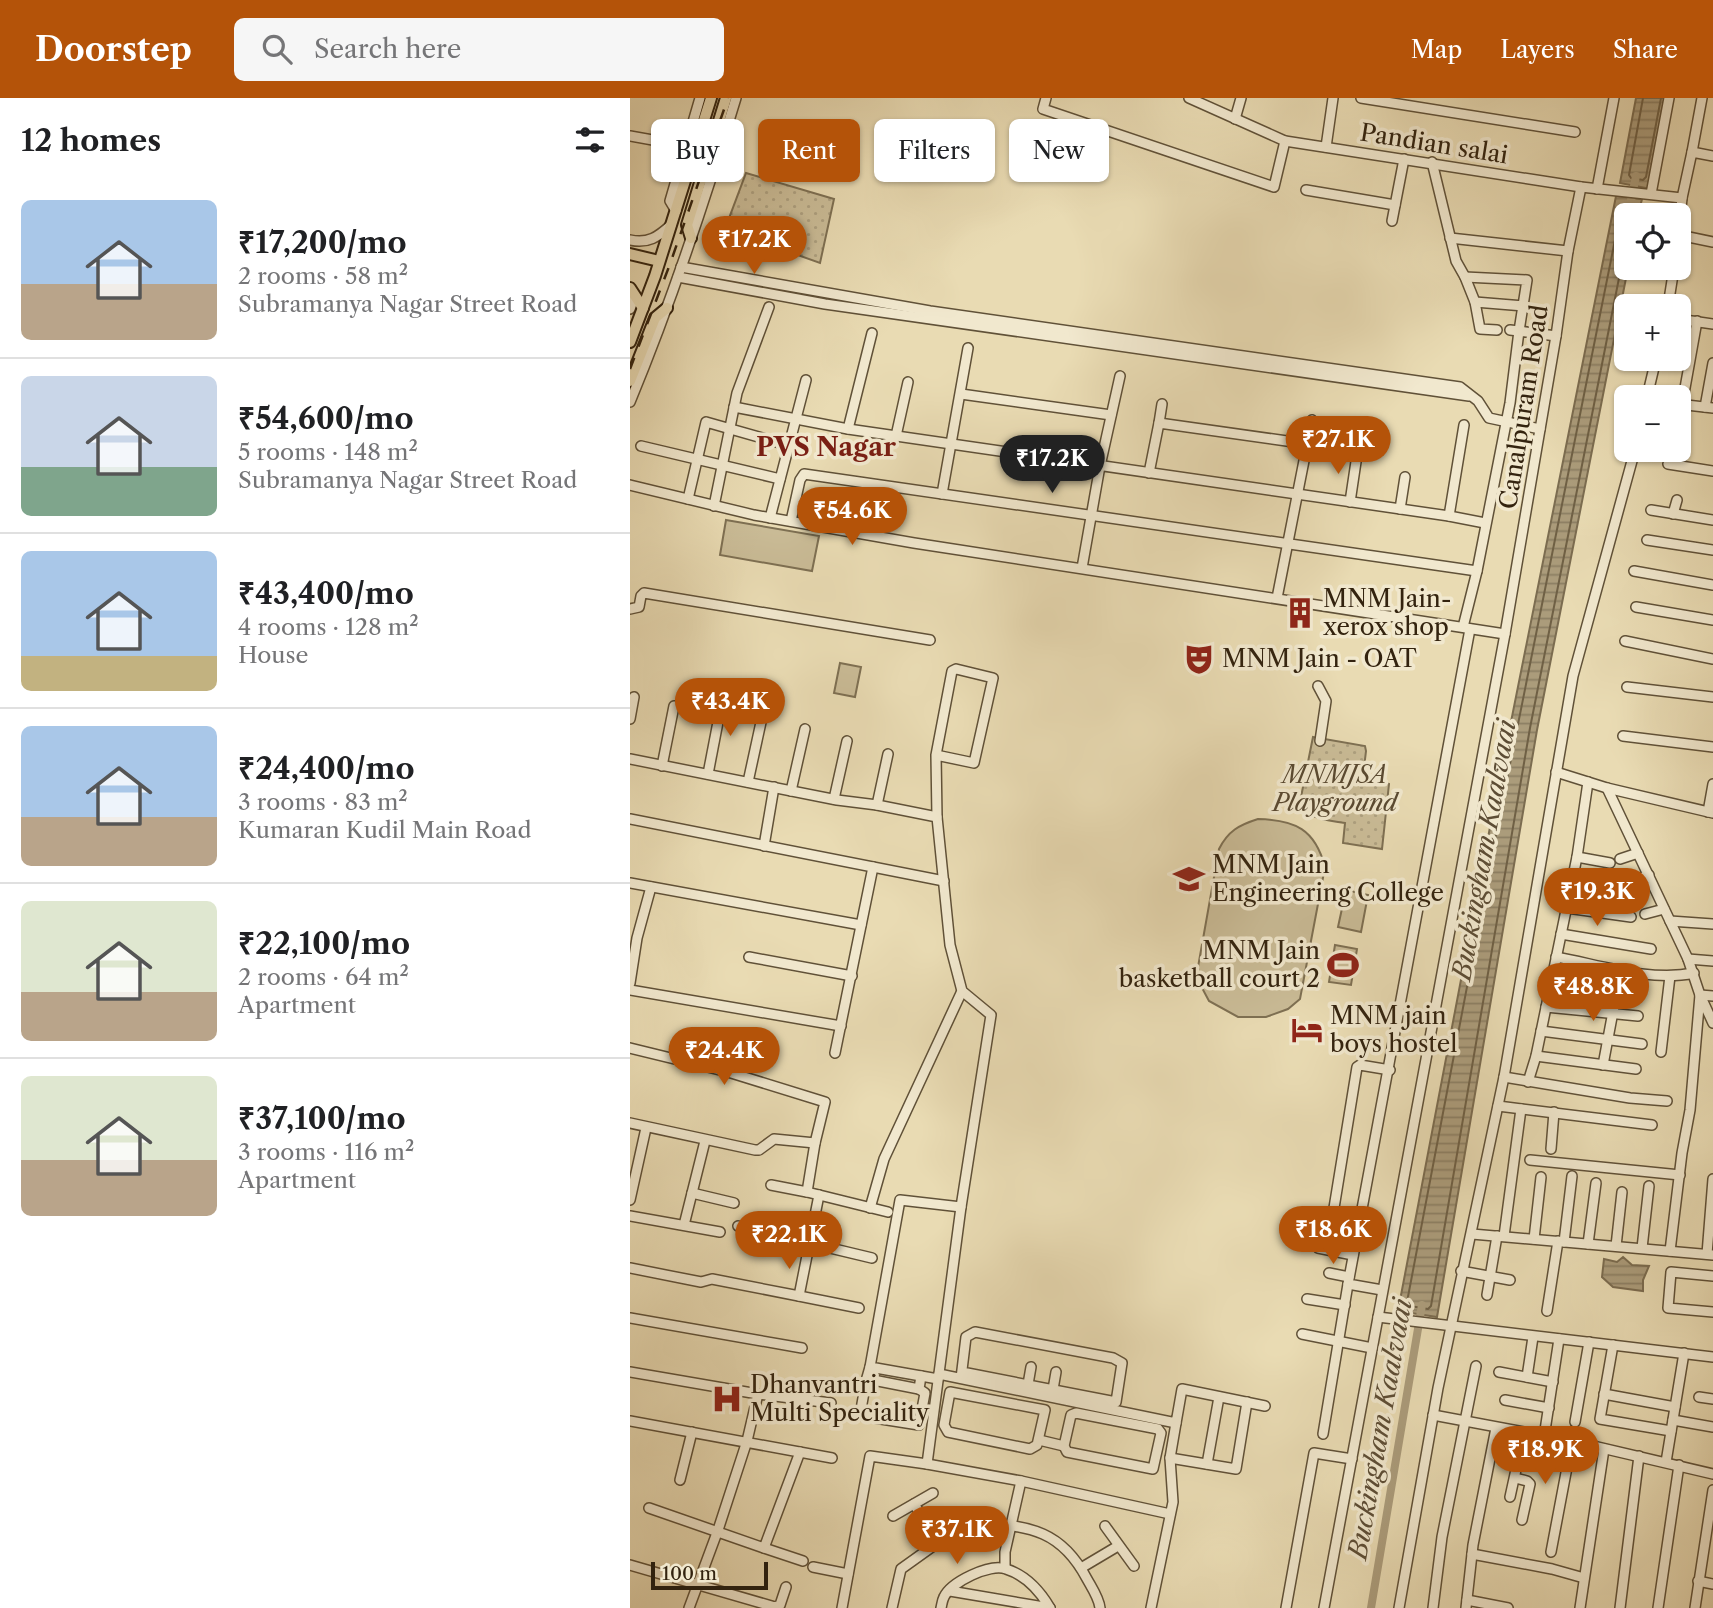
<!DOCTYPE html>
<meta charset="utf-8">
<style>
body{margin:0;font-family:"Libre Caslon Text",serif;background:#f6f6f6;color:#202124;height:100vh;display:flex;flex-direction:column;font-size:26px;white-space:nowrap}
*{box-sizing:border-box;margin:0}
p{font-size:23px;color:#757577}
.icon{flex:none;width:38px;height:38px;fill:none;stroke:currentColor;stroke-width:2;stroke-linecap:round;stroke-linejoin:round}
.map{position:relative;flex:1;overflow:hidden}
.panel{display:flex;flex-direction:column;background:#fff;width:630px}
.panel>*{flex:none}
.top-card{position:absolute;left:21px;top:21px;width:665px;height:63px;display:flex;gap:14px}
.buttons{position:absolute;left:984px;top:105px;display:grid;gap:14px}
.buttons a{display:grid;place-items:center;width:77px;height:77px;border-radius:10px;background:#fff;box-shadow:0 2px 5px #0004;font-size:35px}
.scale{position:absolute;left:21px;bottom:18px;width:117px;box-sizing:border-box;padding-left:7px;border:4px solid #33230f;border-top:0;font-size:19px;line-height:24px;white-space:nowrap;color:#33230f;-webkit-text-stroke:5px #f1e8ce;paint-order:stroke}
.price{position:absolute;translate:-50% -60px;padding:0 16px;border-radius:24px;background:#b45309;color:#fff;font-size:23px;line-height:46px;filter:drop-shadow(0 2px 4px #0008)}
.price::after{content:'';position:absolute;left:50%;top:42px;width:21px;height:16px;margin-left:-10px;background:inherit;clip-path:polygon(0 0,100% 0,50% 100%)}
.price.active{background:#222;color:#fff}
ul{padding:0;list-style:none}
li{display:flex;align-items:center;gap:21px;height:175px;padding:0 21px}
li+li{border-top:2px solid #e0e0e0}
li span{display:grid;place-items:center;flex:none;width:196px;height:140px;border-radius:10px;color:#555}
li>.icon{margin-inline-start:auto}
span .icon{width:84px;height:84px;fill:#fffc;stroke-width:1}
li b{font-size:30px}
h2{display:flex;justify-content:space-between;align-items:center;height:84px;padding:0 21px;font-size:30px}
.pill{padding:0 24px;border-radius:10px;background:#fff;box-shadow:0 2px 5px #0004;font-size:24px;line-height:63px}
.pill.active{background:#b45309;color:#fff}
header{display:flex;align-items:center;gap:42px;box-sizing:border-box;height:98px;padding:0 35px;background:#b45309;color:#fff}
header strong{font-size:33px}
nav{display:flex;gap:38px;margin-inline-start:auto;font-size:24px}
.search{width:490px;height:63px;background:#f6f6f6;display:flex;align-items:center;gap:18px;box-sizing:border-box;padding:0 24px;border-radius:10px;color:#757577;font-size:26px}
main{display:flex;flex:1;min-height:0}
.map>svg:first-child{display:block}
.park{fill:url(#park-dots);stroke:#7e7053;stroke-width:2}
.pitch{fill:#cabc97;stroke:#7e7053;stroke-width:2}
.water{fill:url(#water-rules);stroke:#7b6c50;stroke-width:2}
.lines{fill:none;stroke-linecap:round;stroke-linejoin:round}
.shore{stroke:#6f6045;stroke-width:2}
.canal{stroke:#ab9c7b;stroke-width:8}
.minor-casing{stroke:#605138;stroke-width:12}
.major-casing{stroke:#33230f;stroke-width:14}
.minor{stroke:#f1e8ce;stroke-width:9}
.major{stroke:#e9dbb3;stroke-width:10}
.rail{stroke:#33230f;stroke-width:2.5;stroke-dasharray:12 12;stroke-linecap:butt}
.labels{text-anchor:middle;stroke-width:7;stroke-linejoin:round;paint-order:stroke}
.street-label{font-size:24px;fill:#33230f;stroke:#f1e8ce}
.poi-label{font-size:24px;fill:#33230f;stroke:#f1e8ce;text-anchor:start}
.park-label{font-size:24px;font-style:italic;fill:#594931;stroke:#f1e8ce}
.neighbourhood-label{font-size:26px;font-weight:bold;fill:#7a1f14;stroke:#f1e8ce}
.water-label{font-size:26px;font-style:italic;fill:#5d4d35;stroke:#f1e8ce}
</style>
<header>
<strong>Doorstep</strong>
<div class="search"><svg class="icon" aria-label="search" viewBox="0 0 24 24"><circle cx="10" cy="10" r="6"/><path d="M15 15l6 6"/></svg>Search here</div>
<nav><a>Map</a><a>Layers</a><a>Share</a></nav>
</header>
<main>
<section class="panel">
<h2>12 homes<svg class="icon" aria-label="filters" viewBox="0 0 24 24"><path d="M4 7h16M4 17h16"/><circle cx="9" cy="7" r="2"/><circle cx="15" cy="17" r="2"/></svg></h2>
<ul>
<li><span style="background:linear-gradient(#a9c7e8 60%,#b9a48a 0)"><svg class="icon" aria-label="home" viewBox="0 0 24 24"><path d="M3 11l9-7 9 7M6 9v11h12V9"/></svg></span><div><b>₹17,200/mo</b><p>2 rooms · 58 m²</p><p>Subramanya Nagar Street Road</p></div></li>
<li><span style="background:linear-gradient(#c9d6e8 65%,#7fa58c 0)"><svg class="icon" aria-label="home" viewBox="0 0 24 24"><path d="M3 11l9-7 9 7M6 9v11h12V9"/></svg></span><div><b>₹54,600/mo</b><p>5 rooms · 148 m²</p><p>Subramanya Nagar Street Road</p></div></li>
<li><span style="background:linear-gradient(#a9c7e8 75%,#c2b280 0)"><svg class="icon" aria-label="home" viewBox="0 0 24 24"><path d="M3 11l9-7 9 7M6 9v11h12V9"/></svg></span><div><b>₹43,400/mo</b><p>4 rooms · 128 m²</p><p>House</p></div></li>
<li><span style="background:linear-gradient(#a9c7e8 65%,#b9a48a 0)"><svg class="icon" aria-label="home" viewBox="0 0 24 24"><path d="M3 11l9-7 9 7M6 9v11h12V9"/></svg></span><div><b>₹24,400/mo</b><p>3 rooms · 83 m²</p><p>Kumaran Kudil Main Road</p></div></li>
<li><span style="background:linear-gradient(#dfe7d0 65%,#b9a48a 0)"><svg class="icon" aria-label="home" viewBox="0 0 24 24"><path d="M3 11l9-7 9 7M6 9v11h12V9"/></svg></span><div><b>₹22,100/mo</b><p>2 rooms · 64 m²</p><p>Apartment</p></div></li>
<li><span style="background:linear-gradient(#dfe7d0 60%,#b9a48a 0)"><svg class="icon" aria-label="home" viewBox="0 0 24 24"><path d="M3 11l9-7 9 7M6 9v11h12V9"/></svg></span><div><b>₹37,100/mo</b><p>3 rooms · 116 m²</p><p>Apartment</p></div></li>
</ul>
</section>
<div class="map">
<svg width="1083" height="1510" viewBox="0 0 1083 1510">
<defs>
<pattern id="park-dots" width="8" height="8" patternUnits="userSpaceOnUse" patternTransform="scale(1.75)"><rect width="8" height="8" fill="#cabc97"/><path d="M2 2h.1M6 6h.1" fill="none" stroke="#aea181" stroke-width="1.8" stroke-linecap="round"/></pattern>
<pattern id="water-rules" width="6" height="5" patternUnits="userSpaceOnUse" patternTransform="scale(1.75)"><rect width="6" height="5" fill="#ab9c7b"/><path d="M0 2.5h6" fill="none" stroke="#8c7f63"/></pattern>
</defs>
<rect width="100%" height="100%" fill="#e9dbb3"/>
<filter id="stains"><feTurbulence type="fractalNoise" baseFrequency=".00286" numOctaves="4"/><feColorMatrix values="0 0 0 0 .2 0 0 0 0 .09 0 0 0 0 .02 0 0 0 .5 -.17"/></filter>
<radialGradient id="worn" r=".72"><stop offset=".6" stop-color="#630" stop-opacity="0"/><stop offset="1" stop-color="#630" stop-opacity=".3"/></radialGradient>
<g class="park">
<path d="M116 75 204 101 190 165 95 131Z"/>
<path d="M683 639 735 648 736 653 733 678 759 686 752 751 713 745 715 725C699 722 675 722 670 704Z"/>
</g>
<g class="pitch">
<path d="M96 422 189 438 182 473 90 457Z"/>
<path d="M210 565 231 569 225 599 204 595Z"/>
<path d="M628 721C665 722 685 731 695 769L670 901 658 911 636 919H608L579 903 571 888 568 869 589 751C598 733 609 727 628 721Z"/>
<path d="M716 792 738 797 731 834 708 829Z"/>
<path d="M705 847 727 851 721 887 699 884Z"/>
</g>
<g class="water">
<path d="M1006 0H1038L1021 91 990 85Z"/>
<path d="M986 98 1012 101 1008 117H996V170H998L907 632 807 1219 768 1213 861 724Z"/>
<path d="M993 1159 1002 1167 1019 1168 1013 1182V1193L983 1189 972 1179 974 1161 987 1164Z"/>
</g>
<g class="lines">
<g class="shore">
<path d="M1013 0 999 77 1001 80 1013 82 1016 79 1031 0"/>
<path d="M996 164 991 170 900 630 801 1208 798 1211 780 1208 777 1204 868 726 992 107 1001 108 1002 117"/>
</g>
<g class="canal">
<path d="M998 117 1006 78"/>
<path d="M741 1510 792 1207"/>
</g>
<defs>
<g id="minor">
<path d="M416 0 413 11 644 89 655 43"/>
<path d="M559 0 655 43 951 89 1052 100"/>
<path d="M731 0 945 34"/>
<path d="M605 21 611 0"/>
<path d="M0 38 56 48"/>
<path d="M696 49 703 0"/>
<path d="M1062 54 1072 0"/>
<path d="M802 64 826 163 835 179 845 204 850 231 867 232"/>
<path d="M967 91 984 0"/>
<path d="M676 92 765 107"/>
<path d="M1021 96 1039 0"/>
<path d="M46 113 40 103 70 0"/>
<path d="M762 123 774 61"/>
<path d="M1049 137 1083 144"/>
<path d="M820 140 938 153"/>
<path d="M1048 140 1052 100 1062 54 1083 58"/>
<path d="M0 142C18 146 28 139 41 127"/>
<path d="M51 169 300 213 830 289 848 303 859 320 910 331"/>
<path d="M48 179 195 206 839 298"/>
<path d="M835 179 897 182 889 233 880 232"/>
<path d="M845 204 894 208"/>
<path d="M1038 208 1044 170"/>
<path d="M0 211 5 198"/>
<path d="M1048 221 1083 226"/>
<path d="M331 296 481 317"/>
<path d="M1017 299 1026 261"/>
<path d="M0 304C41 205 75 103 106 0"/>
<path d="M1048 306 1083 310"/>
<path d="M104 309 218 331 819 418 855 425"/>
<path d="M1075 309 1083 265"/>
<path d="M529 325 532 306"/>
<path d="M1048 329 1067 223"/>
<path d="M218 331 242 235"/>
<path d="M266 338 278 284"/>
<path d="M11 348 150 381"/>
<path d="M1045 353V352"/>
<path d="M1038 366 1083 373"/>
<path d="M519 375 529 325 678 346"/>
<path d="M0 387 124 417 284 445 875 536"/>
<path d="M312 396 338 250"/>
<path d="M58 401 76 324 157 347"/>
<path d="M720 404 727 357"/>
<path d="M84 408 107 295 139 209"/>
<path d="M770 411 775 379"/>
<path d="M1021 412 1083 422"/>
<path d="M1043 416 1047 402"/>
<path d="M819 418 834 327"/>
<path d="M140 420 176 282"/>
<path d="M161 423 170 382 174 376 847 473 880 305 889 233 926 238"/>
<path d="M1017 442 1083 452"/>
<path d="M452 470 470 368 490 278"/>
<path d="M1004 473 1083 487"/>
<path d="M647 500 682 322"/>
<path d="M1006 509 1083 522"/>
<path d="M0 511 9 509 11 498 14 495 300 542"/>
<path d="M833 529 847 473"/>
<path d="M995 543 1083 561"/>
<path d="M688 588 696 603 690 643"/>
<path d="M997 589 1083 599"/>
<path d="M0 621 4 599"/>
<path d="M993 638 1083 649"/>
<path d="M306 657 344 665 363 580 326 571 322 573 306 657 307 719"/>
<path d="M0 661 207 702 247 707 307 719 320 847 332 893 361 917 331 1109 297 1366 240 1358 212 1510"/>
<path d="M32 668 44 608"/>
<path d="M926 674 977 690 1083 715"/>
<path d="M78 676 93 598"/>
<path d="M118 684 133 615"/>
<path d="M977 690 1058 861 1070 897 1083 925"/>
<path d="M161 693 175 631"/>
<path d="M204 701 217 643"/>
<path d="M247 707 258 656"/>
<path d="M1078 714 1083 686"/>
<path d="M0 721 314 783"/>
<path d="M134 748 144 689"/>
<path d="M947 759 980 765"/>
<path d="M990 761 1008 755"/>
<path d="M1005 782 1019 777"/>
<path d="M0 785 231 827"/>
<path d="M941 786 985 792"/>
<path d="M937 810 1001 819"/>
<path d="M1015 816 1034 811"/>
<path d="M1040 823 1083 826"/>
<path d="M931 836 1021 851"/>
<path d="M119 859 222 878"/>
<path d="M926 859C970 867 1020 884 1064 875"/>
<path d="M1058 861 1083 863"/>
<path d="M922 882 962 889"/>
<path d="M0 885 7 840 21 789"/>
<path d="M0 892 211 928"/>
<path d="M916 909 1008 918"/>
<path d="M911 933 1012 946"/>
<path d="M0 950 98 974 195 1004 185 1045 177 1094 258 1114"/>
<path d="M1031 954 1040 878"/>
<path d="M205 955 243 769"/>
<path d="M906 958 1006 971"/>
<path d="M973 967 991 871"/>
<path d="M874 979 1000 1000 1037 1003"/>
<path d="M898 984 906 958 947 759 958 684"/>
<path d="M868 1008 1022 1027"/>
<path d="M0 1025 125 1052H129L144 1041 185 1045"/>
<path d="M921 1051 924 1014"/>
<path d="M900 1062 1050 1077"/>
<path d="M141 1087 177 1094"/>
<path d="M62 1095 104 1105"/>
<path d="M0 1102 16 1030"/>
<path d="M240 1110 254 1061 332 893"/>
<path d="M703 1116 727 969 730 967 760 972"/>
<path d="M0 1118 90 1134"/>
<path d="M54 1127 75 1043"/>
<path d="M108 1128 242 1160"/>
<path d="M695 1128 728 1135"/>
<path d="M842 1136 1083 1157"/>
<path d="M874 1138 891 1011"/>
<path d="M904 1141 911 1079"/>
<path d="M934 1144 942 1078"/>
<path d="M958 1146 966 1085"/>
<path d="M986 1148 992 1094"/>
<path d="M688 1150 723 1157"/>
<path d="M1012 1150 1019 1088"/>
<path d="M1040 1153 1052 1055 1060 1012 1070 897 1083 898"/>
<path d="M1077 1156 1083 1081"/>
<path d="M0 1170 71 1184 82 1181 169 1198 189 1097"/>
<path d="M831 1173 880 1182"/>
<path d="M699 1175 719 1179"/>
<path d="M1083 1178 1041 1174 1038 1210 1083 1214"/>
<path d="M752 1192 718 1186 840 531"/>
<path d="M857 1197 867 1138"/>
<path d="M169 1198 229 1210"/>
<path d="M677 1201 715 1207"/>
<path d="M917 1213 928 1143"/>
<path d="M748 1219 1083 1259"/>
<path d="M0 1220 172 1250"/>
<path d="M672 1236 742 1250"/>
<path d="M983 1247 970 1321 1041 1333"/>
<path d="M240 1269 236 1283 230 1317 232 1318 289 1327 295 1295 289 1291 291 1278"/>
<path d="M0 1274 128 1296"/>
<path d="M869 1274 923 1284"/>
<path d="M309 1276 546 1325 552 1291 635 1308"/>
<path d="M897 1279 903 1239"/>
<path d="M331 1280 336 1239 345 1234 483 1260 492 1265 486 1304 332 1274"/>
<path d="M238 1281 289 1291"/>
<path d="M308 1281 240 1269 270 1102 331 1109"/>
<path d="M397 1292 401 1269"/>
<path d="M320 1294 415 1312 407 1347 400 1351 318 1334 314 1327Z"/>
<path d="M974 1296 1045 1309"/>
<path d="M422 1297 426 1274"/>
<path d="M1069 1299 1083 1301"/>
<path d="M875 1302 919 1310"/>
<path d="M446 1315 528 1331 531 1335 523 1371 437 1354 434 1348 441 1317Z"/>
<path d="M803 1317 942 1343 1083 1376"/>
<path d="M1043 1322 1083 1329"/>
<path d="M0 1323 202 1360"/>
<path d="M945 1324 959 1244"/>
<path d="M546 1325 540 1360 606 1371 617 1304"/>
<path d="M693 1336 718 1186"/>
<path d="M914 1339 929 1241"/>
<path d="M409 1342 434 1348"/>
<path d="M1036 1364 1054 1255"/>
<path d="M297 1366 391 1383 540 1416"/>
<path d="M577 1366 589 1299"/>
<path d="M885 1380 897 1383 900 1386 892 1422"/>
<path d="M50 1382 62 1334"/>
<path d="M880 1399 894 1335"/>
<path d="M284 1406 308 1444"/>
<path d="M19 1410 134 1450 170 1354"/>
<path d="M263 1418 303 1395"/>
<path d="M475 1428 504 1468"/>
<path d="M134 1450 173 1463"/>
<path d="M921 1454 942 1343"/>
<path d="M842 1456 922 1471 954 1480"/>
<path d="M0 1467 145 1509 150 1507 156 1489"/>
<path d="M183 1469 218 1476"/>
<path d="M375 1470V1454L391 1383"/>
<path d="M451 1470 488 1448"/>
<path d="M1068 1483 1083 1486"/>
<path d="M320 1493 420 1510"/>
<path d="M837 1502 878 1510"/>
<path d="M59 1510 88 1432 117 1343 128 1296 201 1305"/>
<path d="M262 1510 271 1471 338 1423C392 1429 428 1426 457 1481 462 1490 469 1500 470 1510"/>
<path d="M311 1510C312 1506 312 1503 314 1499 321 1484 360 1465 376 1471 395 1477 410 1493 420 1510"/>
<path d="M521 1510 543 1404 540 1360"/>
<path d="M656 1510 684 1355 722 1361"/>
<path d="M694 1510 875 536 926 238 938 153 951 89"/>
<path d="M769 1510 808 1290 874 979 943 578 1005 352"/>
<path d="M803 1510 812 1439 846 1268"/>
<path d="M836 1510 843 1447 866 1330"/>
<path d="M950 1510 974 1351"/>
<path d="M990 1510 1009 1358"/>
<path d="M1028 1510 1049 1367"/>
<path d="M1065 1510 1083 1392"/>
</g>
<g id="major">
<path d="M61 140 57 127 96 0"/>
<path d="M0 156 29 163"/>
<path d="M0 190 13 210"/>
<path d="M0 244 25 178 81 0"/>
<path d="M0 283 25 220 37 210"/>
</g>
</defs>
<use href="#minor" class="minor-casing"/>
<use href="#major" class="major-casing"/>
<use href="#minor" class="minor"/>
<use href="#major" class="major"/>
<path class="rail" d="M0 271 40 166 98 0"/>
</g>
<defs>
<symbol id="building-bare" viewBox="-9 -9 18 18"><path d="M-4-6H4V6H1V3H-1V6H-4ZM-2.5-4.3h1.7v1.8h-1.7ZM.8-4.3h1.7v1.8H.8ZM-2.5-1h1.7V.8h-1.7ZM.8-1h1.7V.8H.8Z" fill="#8f2418" stroke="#f1e8ce" stroke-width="2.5" paint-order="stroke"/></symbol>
<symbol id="theatre-bare" viewBox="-9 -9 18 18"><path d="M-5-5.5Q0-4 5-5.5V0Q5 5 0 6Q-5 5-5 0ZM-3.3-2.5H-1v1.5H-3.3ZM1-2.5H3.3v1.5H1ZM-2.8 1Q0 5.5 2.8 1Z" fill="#8f2418" stroke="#f1e8ce" stroke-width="2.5" paint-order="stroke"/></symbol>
<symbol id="university-bare" viewBox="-9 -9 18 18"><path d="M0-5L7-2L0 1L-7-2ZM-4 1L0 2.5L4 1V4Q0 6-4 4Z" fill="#8f2418" stroke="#f1e8ce" stroke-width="2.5" paint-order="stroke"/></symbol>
<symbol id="stadium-bare" viewBox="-9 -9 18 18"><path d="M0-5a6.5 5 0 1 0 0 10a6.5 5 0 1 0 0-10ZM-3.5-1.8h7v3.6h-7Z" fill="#8f2418" stroke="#f1e8ce" stroke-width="2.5" paint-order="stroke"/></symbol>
<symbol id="hotel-bare" viewBox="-9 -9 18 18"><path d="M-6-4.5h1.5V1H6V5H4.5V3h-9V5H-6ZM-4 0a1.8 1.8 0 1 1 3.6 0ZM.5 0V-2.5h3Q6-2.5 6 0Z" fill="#8f2418" stroke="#f1e8ce" stroke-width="2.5" paint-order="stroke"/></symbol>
<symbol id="hospital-bare" viewBox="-9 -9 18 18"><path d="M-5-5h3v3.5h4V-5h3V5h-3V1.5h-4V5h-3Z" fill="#8f2418" stroke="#f1e8ce" stroke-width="2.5" paint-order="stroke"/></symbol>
</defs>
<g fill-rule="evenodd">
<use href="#building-bare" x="648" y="493" width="44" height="44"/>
<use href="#theatre-bare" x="547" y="539" width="44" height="44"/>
<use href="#university-bare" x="537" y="759" width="44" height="44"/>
<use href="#stadium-bare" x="691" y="845" width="44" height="44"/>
<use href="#hotel-bare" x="655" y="910" width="44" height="44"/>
<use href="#hospital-bare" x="75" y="1279" width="44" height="44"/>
</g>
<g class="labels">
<g class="street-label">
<text transform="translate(804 46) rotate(9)" y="8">Pandian salai</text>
<text transform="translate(894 309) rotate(-81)" y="8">Canalpuram Road</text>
</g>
<g class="poi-label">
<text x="693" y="509">MNM Jain-<tspan x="693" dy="28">xerox shop</tspan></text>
<text x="592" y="569">MNM Jain - OAT</text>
<text x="582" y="775">MNM Jain<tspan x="582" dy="28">Engineering College</tspan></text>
<text x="690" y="861" text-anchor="end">MNM Jain<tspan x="690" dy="28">basketball court 2</tspan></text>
<text x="700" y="926">MNM jain<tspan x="700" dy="28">boys hostel</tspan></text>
<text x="120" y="1295">Dhanvantri<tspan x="120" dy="28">Multi Speciality</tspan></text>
</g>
<g class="park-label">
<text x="705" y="685">MNMJSA<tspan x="705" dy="28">Playground</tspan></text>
</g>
<g class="neighbourhood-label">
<text x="196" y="358">PVS Nagar</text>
</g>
<g class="water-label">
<text transform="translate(854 752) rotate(-80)" y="9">Buckingham Kaalvaai</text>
<text transform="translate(750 1331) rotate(-80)" y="9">Buckingham Kaalvaai</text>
</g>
</g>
<rect width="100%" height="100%" filter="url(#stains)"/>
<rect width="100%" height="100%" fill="url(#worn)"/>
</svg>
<div class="buttons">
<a><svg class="icon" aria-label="locate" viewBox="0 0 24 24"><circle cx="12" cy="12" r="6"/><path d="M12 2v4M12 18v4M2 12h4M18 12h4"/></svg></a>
<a>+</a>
<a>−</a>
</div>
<div class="scale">100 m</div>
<b class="price" style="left:124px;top:178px">₹17.2K</b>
<b class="price" style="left:708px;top:378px">₹27.1K</b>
<b class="price active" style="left:422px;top:397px">₹17.2K</b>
<b class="price" style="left:222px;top:449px">₹54.6K</b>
<b class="price" style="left:100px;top:640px">₹43.4K</b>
<b class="price" style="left:967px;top:830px">₹19.3K</b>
<b class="price" style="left:963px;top:925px">₹48.8K</b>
<b class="price" style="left:94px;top:989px">₹24.4K</b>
<b class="price" style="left:703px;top:1168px">₹18.6K</b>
<b class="price" style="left:159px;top:1173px">₹22.1K</b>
<b class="price" style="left:915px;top:1388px">₹18.9K</b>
<b class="price" style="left:327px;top:1468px">₹37.1K</b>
<div class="top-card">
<a class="pill">Buy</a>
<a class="pill active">Rent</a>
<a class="pill">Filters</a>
<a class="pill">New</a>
</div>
</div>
</main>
